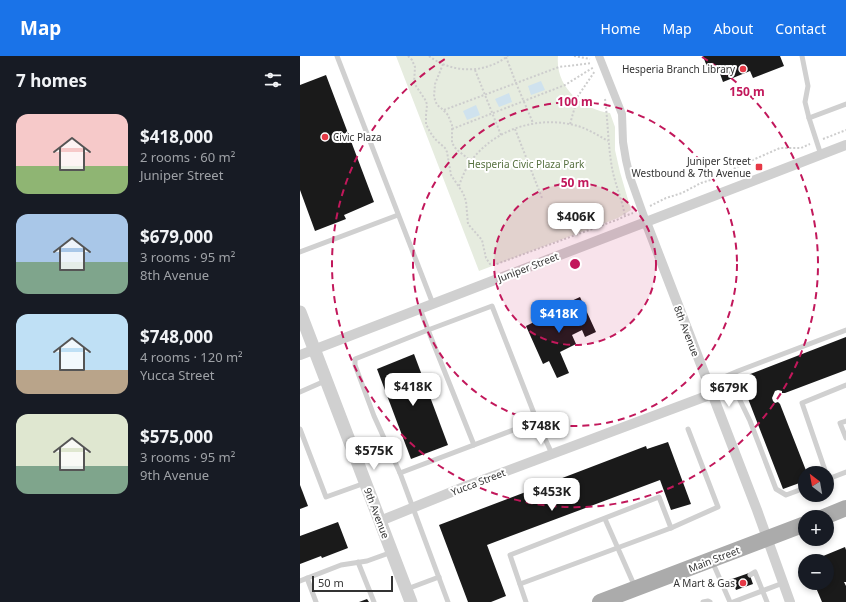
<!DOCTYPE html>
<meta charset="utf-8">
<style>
body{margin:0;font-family:"Noto Sans",sans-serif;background:#20242c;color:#f1f3f6;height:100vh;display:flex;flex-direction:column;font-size:15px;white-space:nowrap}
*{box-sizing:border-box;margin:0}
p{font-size:13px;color:#9ea1a6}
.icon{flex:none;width:22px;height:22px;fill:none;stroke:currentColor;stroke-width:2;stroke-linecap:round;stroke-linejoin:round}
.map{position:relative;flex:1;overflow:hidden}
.drawer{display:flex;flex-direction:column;background:#171b24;width:300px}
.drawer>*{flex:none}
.needle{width:26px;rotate:329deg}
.fabs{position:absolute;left:498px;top:410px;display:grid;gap:8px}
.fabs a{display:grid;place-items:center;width:36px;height:36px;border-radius:50%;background:#171b24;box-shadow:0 2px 6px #0003;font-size:20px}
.scale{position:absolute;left:12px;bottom:10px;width:81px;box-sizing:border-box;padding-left:4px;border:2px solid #333;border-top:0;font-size:11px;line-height:14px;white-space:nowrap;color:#333;-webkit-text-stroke:3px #fff;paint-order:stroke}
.price{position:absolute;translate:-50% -34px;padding:0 9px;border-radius:8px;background:#fff;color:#222;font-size:13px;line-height:26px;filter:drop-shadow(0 1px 2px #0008)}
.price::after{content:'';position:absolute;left:50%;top:24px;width:12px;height:9px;margin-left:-6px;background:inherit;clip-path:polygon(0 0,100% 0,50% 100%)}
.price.on{background:#1a73e8;color:#fff}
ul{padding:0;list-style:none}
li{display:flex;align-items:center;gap:12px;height:100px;padding:0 16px}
li span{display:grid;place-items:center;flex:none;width:112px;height:80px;border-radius:12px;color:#555}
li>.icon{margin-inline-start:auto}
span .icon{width:48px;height:48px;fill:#fffc;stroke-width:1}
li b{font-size:17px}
h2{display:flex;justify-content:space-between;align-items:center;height:48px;padding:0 16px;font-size:17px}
header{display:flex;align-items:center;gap:24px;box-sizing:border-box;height:56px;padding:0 20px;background:#1a73e8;color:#fff}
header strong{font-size:19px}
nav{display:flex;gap:22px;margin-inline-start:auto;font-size:14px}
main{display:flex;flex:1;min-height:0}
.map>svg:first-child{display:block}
.green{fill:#e6ecdf}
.water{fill:#cfe2ee}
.building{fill:#1a1a1a}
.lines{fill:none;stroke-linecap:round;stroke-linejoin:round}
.path{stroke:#cdcdcd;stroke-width:2;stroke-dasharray:2 2;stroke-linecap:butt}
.service{stroke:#d0d0d0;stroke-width:5}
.pedestrian{stroke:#d0d0d0;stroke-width:8}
.minor{stroke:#d0d0d0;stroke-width:10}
.tertiary{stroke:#d0d0d0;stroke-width:13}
.primary{stroke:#ababab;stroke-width:16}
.ring{fill:none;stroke:#c2185b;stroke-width:2;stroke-dasharray:7 5}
.poi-dot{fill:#e63946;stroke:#fff;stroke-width:1.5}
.labels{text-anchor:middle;stroke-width:4;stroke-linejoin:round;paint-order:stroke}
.poi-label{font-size:10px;fill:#333;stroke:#fff;text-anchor:end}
.park-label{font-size:10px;fill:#56703f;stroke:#fff}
.street-label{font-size:10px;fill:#333;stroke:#fff}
.centre{fill:#c2185b;stroke:#fff;stroke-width:2}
.ring-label{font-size:12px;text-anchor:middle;font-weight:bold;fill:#c2185b;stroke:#fff;stroke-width:4;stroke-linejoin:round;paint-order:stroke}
</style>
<header>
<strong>Map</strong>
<nav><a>Home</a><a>Map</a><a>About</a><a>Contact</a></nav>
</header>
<main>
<section class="drawer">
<h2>7 homes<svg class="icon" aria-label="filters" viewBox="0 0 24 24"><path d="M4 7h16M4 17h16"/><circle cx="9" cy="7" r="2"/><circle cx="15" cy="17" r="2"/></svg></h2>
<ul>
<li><span style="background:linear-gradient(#f6c9c9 65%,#8fb573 0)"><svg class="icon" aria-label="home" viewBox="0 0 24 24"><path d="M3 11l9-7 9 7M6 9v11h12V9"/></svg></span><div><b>$418,000</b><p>2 rooms · 60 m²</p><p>Juniper Street</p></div></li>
<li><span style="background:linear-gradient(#a9c7e8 60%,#7fa58c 0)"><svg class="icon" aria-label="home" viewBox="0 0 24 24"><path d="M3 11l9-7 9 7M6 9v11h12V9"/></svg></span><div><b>$679,000</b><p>3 rooms · 95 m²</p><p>8th Avenue</p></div></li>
<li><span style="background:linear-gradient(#bfe0f5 70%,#b9a48a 0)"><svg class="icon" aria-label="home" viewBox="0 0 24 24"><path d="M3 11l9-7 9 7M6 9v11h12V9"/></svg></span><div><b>$748,000</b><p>4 rooms · 120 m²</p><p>Yucca Street</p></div></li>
<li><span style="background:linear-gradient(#dfe7d0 65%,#7fa58c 0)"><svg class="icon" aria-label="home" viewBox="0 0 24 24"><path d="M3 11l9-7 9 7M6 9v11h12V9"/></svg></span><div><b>$575,000</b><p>3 rooms · 95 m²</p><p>9th Avenue</p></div></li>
</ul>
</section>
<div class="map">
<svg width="546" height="546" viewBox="0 0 546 546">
<rect width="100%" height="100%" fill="#fff"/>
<path class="green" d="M96 0H258C255 31 282 53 310 57L315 71V94L320 116 331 154 318 162 179 215Z"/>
<g class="water">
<path d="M241 25 245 34 231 39 228 30Z"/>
<path d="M209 37 212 46 199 51 195 43Z"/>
<path d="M176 49 180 59 167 64 163 55Z"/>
</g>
<g class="building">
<path d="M403 0H480L484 10 453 22 450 15 423 26 419 15 410 19Z"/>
<path d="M26 19 74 146 44 159 46 163 15 175 0 134V29Z"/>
<path d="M280 241 296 276 285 281 282 274 272 279 276 288 260 296 269 317 257 322 249 305 243 308 226 270 234 266 232 262 246 256 244 252 252 249 259 263 272 257 267 247Z"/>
<path d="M546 281V314L485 337H482V335L478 334 475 335 472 342 473 345 475 347 478 346 480 348 507 417H505V425L483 433 440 322Z"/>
<path d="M114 298 148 389 111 403 77 313Z"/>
<path d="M368 386 391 448 371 454 360 424 187 489 206 540 191 546H168L139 469 346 390 347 393Z"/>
<path d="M0 429 8 450 0 453Z"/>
<path d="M38 466 48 492 22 502 21 500 0 508V480Z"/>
<path d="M545 491 546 494V526H544L546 530V546H522L514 527H527V505H511Z"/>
<path d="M449 517 453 528 436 534 432 523Z"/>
<path d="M67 543 69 546H59Z"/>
</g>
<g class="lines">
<g class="path">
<path d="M108 0 112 4 115 11 114 27 126 45 127 49 126 59V68L130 76 135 83 145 92 147 96 151 119 163 137 166 145 168 168 182 184 186 202 190 208 194 209 319 163 325 160 333 157"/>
<path d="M129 0C134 4 140 7 145 9 167 17 189 14 208 0"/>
<path d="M274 0 290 3"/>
<path d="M206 1 216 27 233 67"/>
<path d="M143 8 135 28 134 41 137 49 141 52 148 59 152 69V87L156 93 171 105"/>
<path d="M175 14 201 79"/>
<path d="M305 43C308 66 308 89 312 112 315 128 322 143 325 160"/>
<path d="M144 54 259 11 292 7"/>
<path d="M270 68 278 40 295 15"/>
<path d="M152 73 265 29 294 11"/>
<path d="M215 73 242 142"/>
<path d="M523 83 546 74"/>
<path d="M159 130C162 121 166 112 171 105 193 75 233 61 269 68 283 70 296 78 308 85"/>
<path d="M350 150 366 142 382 137 401 127 417 122 439 110 480 92H501L510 88"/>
</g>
<g class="service">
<path d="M37 0 133 248"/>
<path d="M502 0 508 30 505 46 509 62 521 99"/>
<path d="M509 62 546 48"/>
<path d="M0 196 98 159"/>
<path d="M120 253 128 274 55 303V309L74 360 100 417 237 365 252 398"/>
<path d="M408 328 438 315 546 274"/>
<path d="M0 336 25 325"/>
<path d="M412 338 434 332 450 365 476 433 486 439 505 432"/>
<path d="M546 365 540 367 546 382"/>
<path d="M0 373 26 441 65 427"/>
<path d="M174 389 128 274 192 250 237 365"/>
<path d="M100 417 148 546"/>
<path d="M526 417 502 347 546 329"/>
<path d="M527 421 528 423 546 416"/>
<path d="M305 463 335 531"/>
<path d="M412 505 430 546"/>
<path d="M58 506 74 546"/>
<path d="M450 519 455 516 467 546"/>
<path d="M7 522 16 546"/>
<path d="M0 525 41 509 67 505 92 496"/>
<path d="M220 528 371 472"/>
<path d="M423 528 432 525"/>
<path d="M107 533 139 521"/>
<path d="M226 546 210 499 359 441 371 472 418 451 388 373"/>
<path d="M403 546 408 545 410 546"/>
<path d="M433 546 483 527"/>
</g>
<path class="pedestrian" d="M299 0 322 58 323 86 326 104 330 121 346 166"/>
<g class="minor">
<path d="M346 166 457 454 490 546"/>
<path d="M0 299 546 89"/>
<path d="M80 465 164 431 412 338"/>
</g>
<path class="tertiary" d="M0 256 111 546"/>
<g class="primary">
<path d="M524 461 546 452"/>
<path d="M300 546 505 468"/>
</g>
</g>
<circle cx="275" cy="208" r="81" fill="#c2185b" fill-opacity=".12"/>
<g class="ring">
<circle cx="275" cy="208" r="81"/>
<circle cx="275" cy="208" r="162"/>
<path d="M402 1A243 243 0 1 1 148 1"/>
</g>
<g class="poi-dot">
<circle cx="443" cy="13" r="4"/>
<circle cx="25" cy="81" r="4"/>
<rect x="455" y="107" width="8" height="8" rx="2"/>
<circle cx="443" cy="527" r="4"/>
</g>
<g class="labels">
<g class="poi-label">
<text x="435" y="17">Hesperia Branch Library</text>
<text x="33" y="85" text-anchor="start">Civic Plaza</text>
<text x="451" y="109">Juniper Street<tspan x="451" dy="12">Westbound &amp; 7th Avenue</tspan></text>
<text x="435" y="531">A Mart &amp; Gas</text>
</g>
<g class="park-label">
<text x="226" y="112">Hesperia Civic Plaza Park</text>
</g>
<g class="street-label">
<text transform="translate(228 211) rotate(-21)" y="4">Juniper Street</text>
<text transform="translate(387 275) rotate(69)" y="4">8th Avenue</text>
<text transform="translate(178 426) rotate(-21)" y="4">Yucca Street</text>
<text transform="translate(77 457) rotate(69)" y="4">9th Avenue</text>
<text transform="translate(414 503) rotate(-21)" y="4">Main Street</text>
</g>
</g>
<circle cx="275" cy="208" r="6" class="centre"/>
<g class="ring-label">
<text x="447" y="40">150 m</text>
<text x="275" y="50">100 m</text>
<text x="275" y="131">50 m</text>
</g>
</svg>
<div class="fabs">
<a><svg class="needle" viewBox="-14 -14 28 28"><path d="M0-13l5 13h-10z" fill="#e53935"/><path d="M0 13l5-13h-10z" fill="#9ea1a6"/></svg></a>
<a>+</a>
<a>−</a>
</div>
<div class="scale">50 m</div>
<b class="price" style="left:276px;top:181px">$406K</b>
<b class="price on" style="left:259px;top:278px">$418K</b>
<b class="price" style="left:113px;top:351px">$418K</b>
<b class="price" style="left:429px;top:352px">$679K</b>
<b class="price" style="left:241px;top:390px">$748K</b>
<b class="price" style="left:74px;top:415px">$575K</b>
<b class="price" style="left:252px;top:456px">$453K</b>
</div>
</main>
